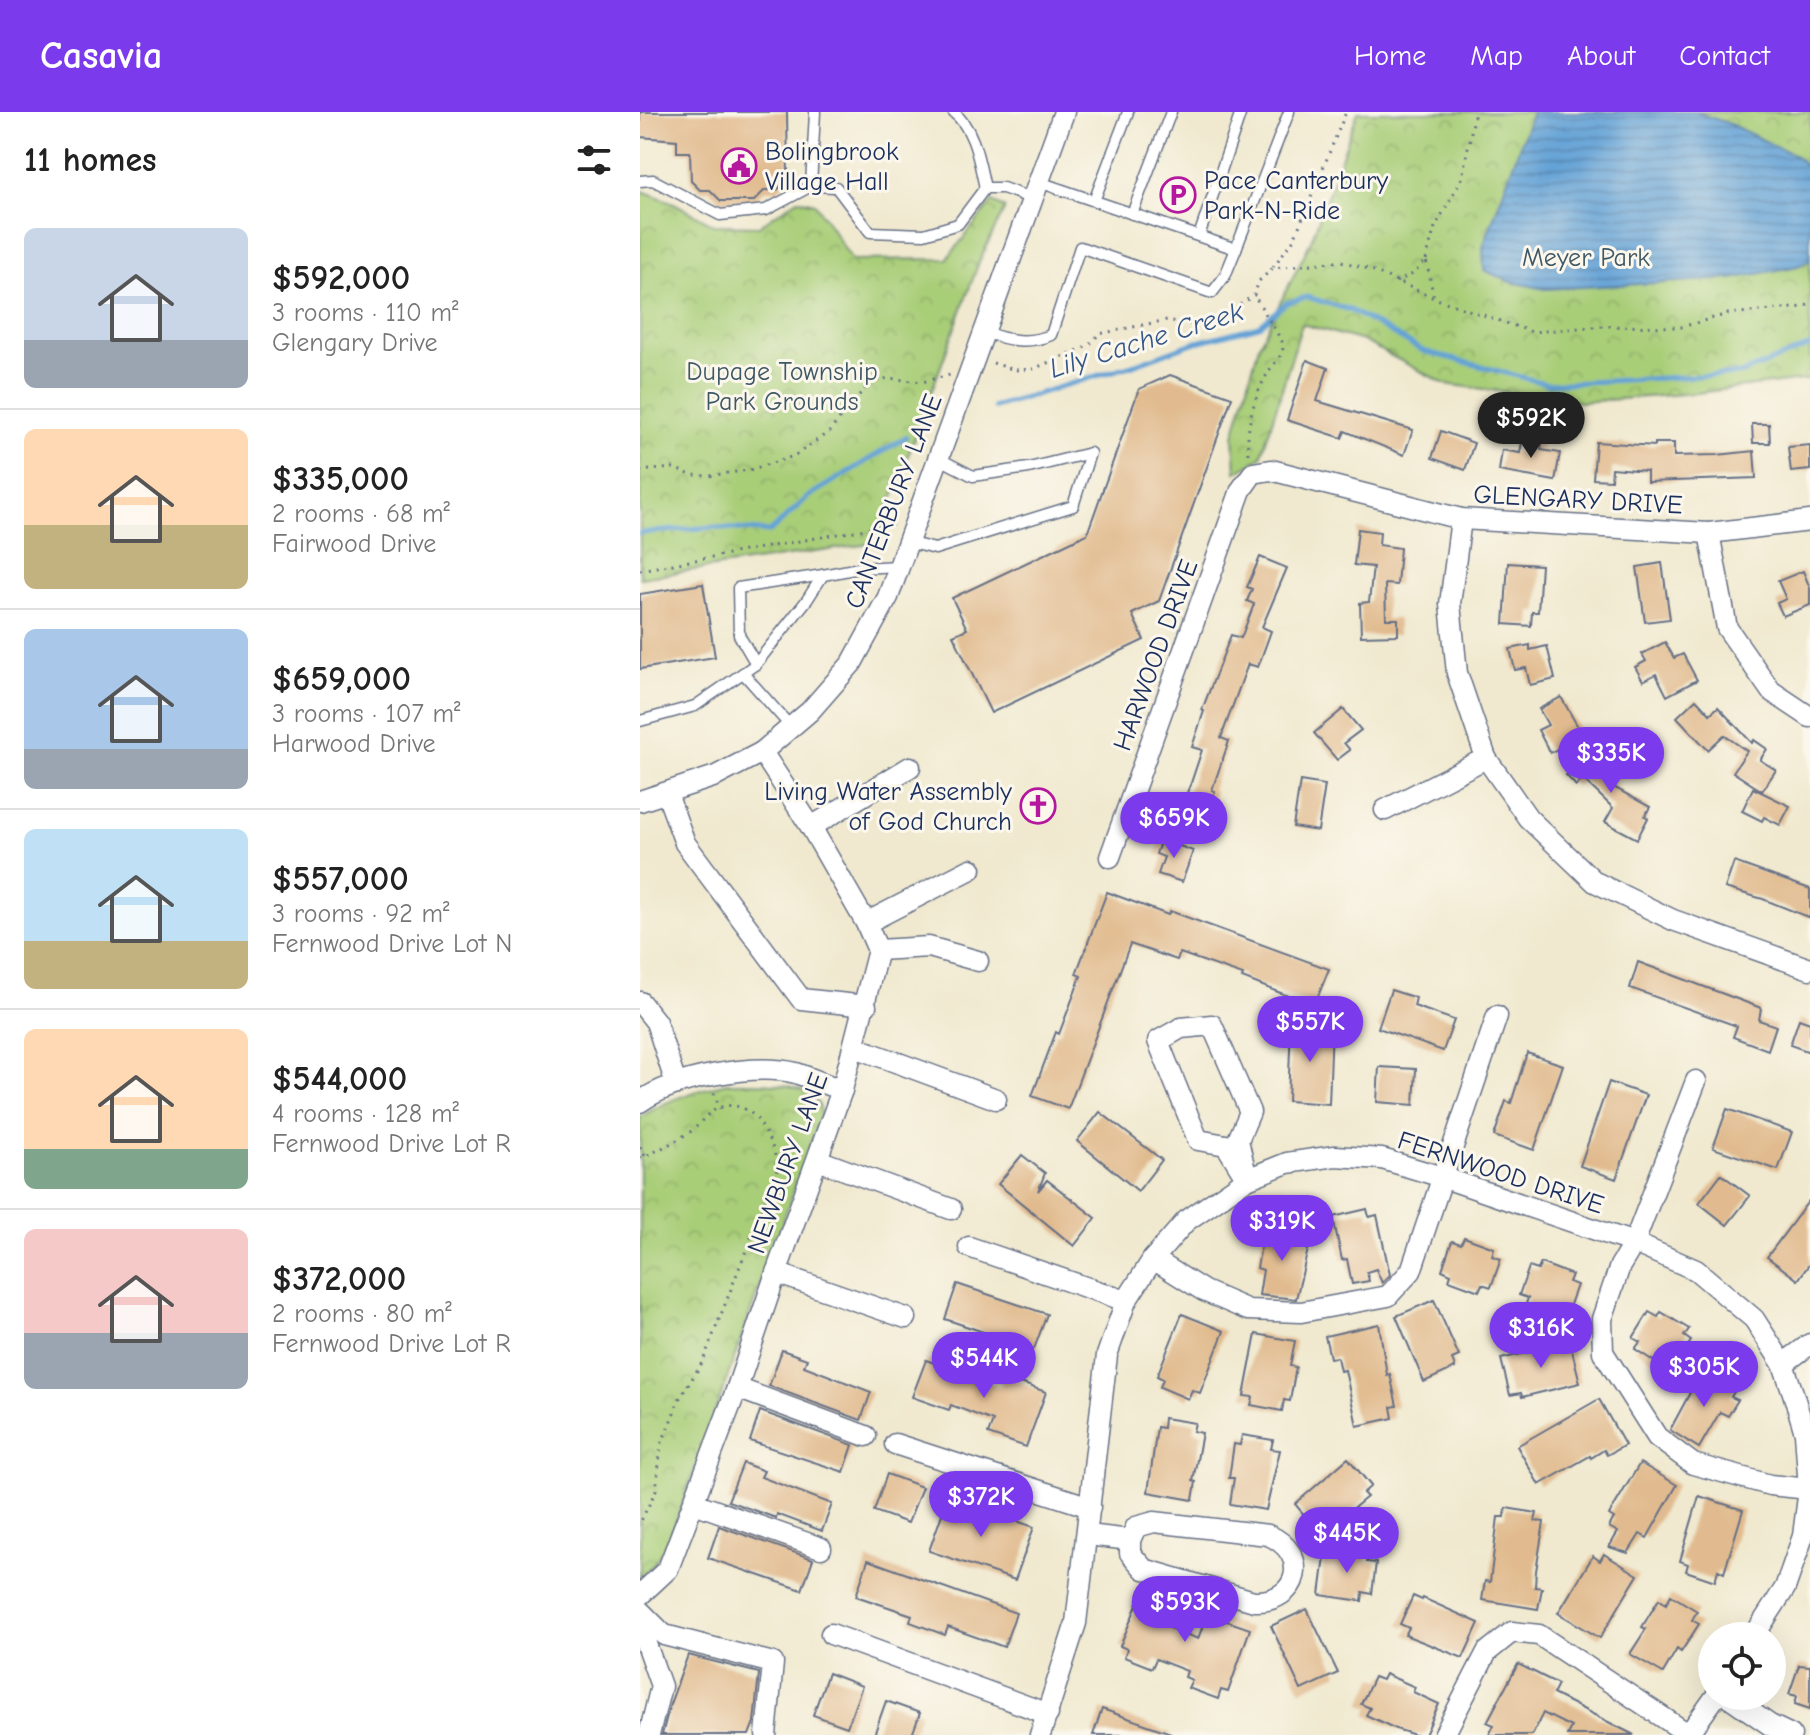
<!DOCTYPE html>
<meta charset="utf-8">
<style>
body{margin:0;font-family:"Comic Neue",sans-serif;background:#f2f2f2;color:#222;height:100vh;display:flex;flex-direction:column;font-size:30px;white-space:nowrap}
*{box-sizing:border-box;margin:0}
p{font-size:26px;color:#767676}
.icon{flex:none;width:44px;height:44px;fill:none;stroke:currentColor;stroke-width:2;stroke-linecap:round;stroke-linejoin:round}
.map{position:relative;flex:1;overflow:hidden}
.side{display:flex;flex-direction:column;background:#fff;width:640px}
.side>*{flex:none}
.controls{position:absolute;left:1058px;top:1510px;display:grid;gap:16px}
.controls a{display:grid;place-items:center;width:88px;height:88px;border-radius:50%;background:#fff;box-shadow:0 8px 32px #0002;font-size:40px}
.price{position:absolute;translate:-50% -68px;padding:0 18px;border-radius:28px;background:#7c3aed;color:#fff;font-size:26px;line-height:52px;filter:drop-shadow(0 2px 4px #0008)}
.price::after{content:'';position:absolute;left:50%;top:48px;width:24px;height:18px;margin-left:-12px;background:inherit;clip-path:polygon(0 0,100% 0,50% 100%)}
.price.selected{background:#222;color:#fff}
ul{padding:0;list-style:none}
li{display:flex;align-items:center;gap:24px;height:200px;padding:0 24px}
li+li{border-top:2px solid #e0e0e0}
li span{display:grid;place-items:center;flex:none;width:224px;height:160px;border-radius:12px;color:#555}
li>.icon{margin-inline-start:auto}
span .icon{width:96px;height:96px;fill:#fffc;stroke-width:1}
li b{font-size:34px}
h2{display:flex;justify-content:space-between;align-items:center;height:96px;padding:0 24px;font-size:34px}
header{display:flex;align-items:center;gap:48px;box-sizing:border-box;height:112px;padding:0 40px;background:#7c3aed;color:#fff}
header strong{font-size:38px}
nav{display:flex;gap:44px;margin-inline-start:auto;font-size:28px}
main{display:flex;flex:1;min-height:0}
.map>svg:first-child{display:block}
.park{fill:url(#park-crowns);stroke:#627e6b;stroke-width:2}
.water{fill:url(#water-rules);stroke:#40689a;stroke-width:2}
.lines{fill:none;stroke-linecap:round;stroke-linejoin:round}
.stream{stroke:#64a2d6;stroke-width:5}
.building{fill:#e1bb8f}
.lane-casing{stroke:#667086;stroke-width:13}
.street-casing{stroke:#667086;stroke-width:23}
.path{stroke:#667086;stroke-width:3;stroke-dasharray:2 6;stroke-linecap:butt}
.lane{stroke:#fff;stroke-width:10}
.street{stroke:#fff;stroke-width:20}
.labels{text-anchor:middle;stroke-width:6;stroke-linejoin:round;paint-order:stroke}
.poi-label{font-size:26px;fill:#1b2f5e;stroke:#fbf7ec;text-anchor:start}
.park-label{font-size:26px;fill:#3e5764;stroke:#fbf7ec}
.street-label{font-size:26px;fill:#1b2f5e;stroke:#fbf7ec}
.water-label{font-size:28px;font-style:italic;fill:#355788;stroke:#fbf7ec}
</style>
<header>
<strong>Casavia</strong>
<nav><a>Home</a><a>Map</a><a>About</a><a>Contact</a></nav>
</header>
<main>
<section class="side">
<h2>11 homes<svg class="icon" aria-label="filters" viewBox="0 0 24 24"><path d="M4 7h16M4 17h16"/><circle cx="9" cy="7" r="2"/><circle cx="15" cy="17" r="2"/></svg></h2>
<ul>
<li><span style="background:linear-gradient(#c9d6e8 70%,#9aa5b1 0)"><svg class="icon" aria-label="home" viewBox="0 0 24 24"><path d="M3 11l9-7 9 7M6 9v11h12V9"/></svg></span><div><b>$592,000</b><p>3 rooms · 110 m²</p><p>Glengary Drive</p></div></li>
<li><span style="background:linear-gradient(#ffd9b3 60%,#c2b280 0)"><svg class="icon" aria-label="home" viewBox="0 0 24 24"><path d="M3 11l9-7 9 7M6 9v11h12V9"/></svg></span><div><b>$335,000</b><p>2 rooms · 68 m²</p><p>Fairwood Drive</p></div></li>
<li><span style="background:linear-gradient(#a9c7e8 75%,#9aa5b1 0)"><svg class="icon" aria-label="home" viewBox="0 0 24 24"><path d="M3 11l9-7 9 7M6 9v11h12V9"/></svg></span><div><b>$659,000</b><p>3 rooms · 107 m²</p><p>Harwood Drive</p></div></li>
<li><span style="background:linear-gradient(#bfe0f5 70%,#c2b280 0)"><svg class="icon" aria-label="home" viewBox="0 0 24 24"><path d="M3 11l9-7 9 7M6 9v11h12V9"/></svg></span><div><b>$557,000</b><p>3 rooms · 92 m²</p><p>Fernwood Drive Lot N</p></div></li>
<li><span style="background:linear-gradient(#ffd9b3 75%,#7fa58c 0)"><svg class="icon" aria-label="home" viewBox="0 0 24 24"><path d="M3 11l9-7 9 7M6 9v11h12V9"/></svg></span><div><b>$544,000</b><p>4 rooms · 128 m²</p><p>Fernwood Drive Lot R</p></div></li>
<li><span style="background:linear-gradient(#f6c9c9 65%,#9aa5b1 0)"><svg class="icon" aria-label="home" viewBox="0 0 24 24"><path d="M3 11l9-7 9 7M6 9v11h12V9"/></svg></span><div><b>$372,000</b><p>2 rooms · 80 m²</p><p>Fernwood Drive Lot R</p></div></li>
</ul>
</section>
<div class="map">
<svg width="1170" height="1623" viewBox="0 0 1170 1623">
<defs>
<pattern id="park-crowns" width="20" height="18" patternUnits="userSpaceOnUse" patternTransform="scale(2)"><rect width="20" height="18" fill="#a9ce78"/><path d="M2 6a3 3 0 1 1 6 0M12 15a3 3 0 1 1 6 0" fill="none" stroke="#91b16a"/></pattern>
<pattern id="water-rules" width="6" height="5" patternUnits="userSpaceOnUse" patternTransform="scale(2)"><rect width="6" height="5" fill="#64a2d6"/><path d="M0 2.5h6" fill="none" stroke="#5284b1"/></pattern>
</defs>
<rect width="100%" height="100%" fill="#fbf7ec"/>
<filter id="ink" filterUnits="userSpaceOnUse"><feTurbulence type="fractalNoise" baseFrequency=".0125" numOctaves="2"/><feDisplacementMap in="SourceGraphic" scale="16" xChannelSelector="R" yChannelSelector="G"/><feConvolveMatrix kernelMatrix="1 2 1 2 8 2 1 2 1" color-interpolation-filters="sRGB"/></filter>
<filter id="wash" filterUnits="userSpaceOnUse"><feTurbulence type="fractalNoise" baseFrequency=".006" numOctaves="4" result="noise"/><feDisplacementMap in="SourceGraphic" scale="32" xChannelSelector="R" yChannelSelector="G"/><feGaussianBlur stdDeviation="1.8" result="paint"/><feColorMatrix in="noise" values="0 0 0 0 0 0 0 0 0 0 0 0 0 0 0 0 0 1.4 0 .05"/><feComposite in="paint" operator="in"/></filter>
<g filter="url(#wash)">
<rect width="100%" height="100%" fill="#f0e9cf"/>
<g class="park">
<path d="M718 0H1170V267L1057 281 941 290 805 272 723 229 662 212 621 345 596 360 594 323 619 233 670 131Z"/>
<path d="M0 78 34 91 74 113 119 114 158 87 175 91 212 148 307 147 352 90 365 96 339 150 236 431 0 466Z"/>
<path d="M87 971C114 972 179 965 181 1002L42 1393C32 1418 23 1448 0 1465V1006C24 988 58 978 87 971Z"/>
</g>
<path class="water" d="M892 0H1056L1090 12 1156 44 1170 57V148L1158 154 1092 167 905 177 868 169 844 158 843 135Z"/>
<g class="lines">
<g class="stream">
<path d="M354 295 496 252 553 231 619 214 646 191 667 185 710 198 783 239 908 272 1100 262 1170 234"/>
<path d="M0 421 73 415 130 420 169 384 266 325"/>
</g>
</g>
<g id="blocks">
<g class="building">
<path d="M0 0H147L148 68 137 78H125L114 89H81L70 78H60L51 69 50 40H37V28L0 25Z"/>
<path d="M667 248 688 256 677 289 773 318 764 343 705 319 702 326 647 308Z"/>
<path d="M530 263 592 285 519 489 492 502 504 528 351 601 313 523 327 517 312 486 447 422 499 277Z"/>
<path d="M1112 312H1129L1130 331H1113Z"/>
<path d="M801 319 834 331 825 358 792 346Z"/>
<path d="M884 320 903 324 901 338 920 341 915 369 859 359 862 338 880 341Z"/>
<path d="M956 330 1015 334V331H1034V344L1077 343 1114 339 1116 366 1007 370V359L972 356 971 368 953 367Z"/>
<path d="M1170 333V358L1151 360 1148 335Z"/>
<path d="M718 417 740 420 739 433 760 436 757 473 745 472 746 507H758V523L721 524 720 491 729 490 733 455 714 453Z"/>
<path d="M620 445 647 456 622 515 631 519 618 555 608 552 581 626 589 629 572 678 575 679 563 712 528 700 534 684 544 688 551 671 562 638 552 635 564 599 562 598 591 523 601 526 614 492 607 489 612 477 607 475Z"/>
<path d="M868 451 901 453 898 500H892L891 514 864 512Z"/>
<path d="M1022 451 1030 507 1005 510 997 455Z"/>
<path d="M1163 459 1170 476V493L1143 504 1137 491 1146 487 1138 469Z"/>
<path d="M63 472 75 545 0 557V482Z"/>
<path d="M1025 530 1034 546 1043 542 1057 568 1027 584 1016 562 1003 569 995 555 1006 549 1002 542Z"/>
<path d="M890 533V538L907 534 915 567 890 573 886 556 875 558 870 537Z"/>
<path d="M921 585 938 615 932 618 938 625 910 641 898 618 908 613 899 597Z"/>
<path d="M1056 587 1070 602 1078 595 1112 631 1114 628 1127 637 1120 648 1136 658 1122 679 1093 660 1107 639 1084 623 1068 638 1037 605Z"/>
<path d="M703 597 721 618 704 631 710 638 697 648 674 621Z"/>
<path d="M951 638 977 664 968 672 1010 695 1005 704 1008 706 997 727 965 710 973 696 943 667 936 674 926 663Z"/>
<path d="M660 669 685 673 678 719 653 715Z"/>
<path d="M1113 676 1150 694 1140 713 1124 705 1122 709 1102 699Z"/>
<path d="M521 727 553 739 542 770 518 762 524 745 516 742Z"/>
<path d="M1094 750 1170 777V806L1123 787 1085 776Z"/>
<path d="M467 780 528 803 530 799 689 857 674 894 602 866 603 863 540 841 537 848 490 832 428 997 392 984 416 920 419 922 441 864 436 862Z"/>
<path d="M998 850 1121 896 1119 908 1136 914 1128 938 1093 925 1097 914 990 876Z"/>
<path d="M751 878 776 886 774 894 814 908 803 939 738 916Z"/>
<path d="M1159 907 1170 911V940L1150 933Z"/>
<path d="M651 912 692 914 689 992 648 989Z"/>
<path d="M887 941 923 953 894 1038 854 1024 866 989 871 991Z"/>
<path d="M739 955 776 957 774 993 737 990Z"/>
<path d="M969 970 1006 983 976 1067 940 1054Z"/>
<path d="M1087 997 1152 1020 1138 1058 1073 1036Z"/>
<path d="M460 1000 522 1048 498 1079 437 1029Z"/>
<path d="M382 1043 405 1061 398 1079 407 1068 456 1106 434 1134 358 1072Z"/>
<path d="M1081 1062 1110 1084 1087 1113 1059 1091Z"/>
<path d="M1170 1087V1151L1158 1168 1127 1145Z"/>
<path d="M727 1097 729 1105 737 1103 750 1163 742 1171 736 1157 727 1160 729 1169 712 1172 707 1147 702 1148 693 1105Z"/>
<path d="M631 1114 661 1119 660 1127 670 1129 656 1187 619 1183 623 1158 617 1156 623 1123 629 1124Z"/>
<path d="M824 1125 854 1136 852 1144 861 1147 851 1175 842 1172 839 1179 809 1168 811 1162 802 1158 812 1129 821 1132Z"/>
<path d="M901 1151 932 1163 929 1170 937 1173 927 1201 914 1197 911 1204 885 1195 888 1186 879 1183 889 1155 898 1158Z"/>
<path d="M317 1172 407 1202 394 1237 305 1207Z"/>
<path d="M794 1188 819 1244 812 1247 815 1256 784 1270 756 1204Z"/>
<path d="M1009 1200 1018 1205 1021 1200 1049 1217 1044 1224 1051 1229 1035 1254 1027 1249 1018 1252 995 1237 1000 1230 993 1226Z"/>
<path d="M542 1202 584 1219 560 1281 552 1278 548 1287 520 1275 523 1267 517 1264Z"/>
<path d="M739 1212 747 1263 750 1262 757 1294 751 1295 753 1306 717 1314 705 1258 700 1259 697 1245 690 1246 685 1224Z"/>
<path d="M616 1222 655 1229 650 1254 656 1255 650 1289 644 1288 642 1299 611 1293 613 1285 604 1284Z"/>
<path d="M930 1230 940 1271 882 1285 881 1281 870 1283 861 1247Z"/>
<path d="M142 1238 167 1247 164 1254 231 1280 221 1308 129 1274Z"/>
<path d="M286 1248 360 1275 364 1265 406 1280 386 1335 348 1322 353 1309 311 1293 309 1298 272 1285Z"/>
<path d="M1070 1260 1096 1276 1091 1285 1098 1288 1088 1304 1080 1300 1059 1336 1030 1318 1059 1264 1066 1268Z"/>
<path d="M959 1287 985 1333 967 1343 964 1338 951 1346 950 1344 899 1373 877 1334Z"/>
<path d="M120 1299 213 1333 204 1360 110 1329Z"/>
<path d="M524 1306 555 1311 553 1319 562 1321 553 1369 556 1370 553 1388 508 1380 517 1315 523 1316Z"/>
<path d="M602 1323 633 1328 631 1337 640 1338 626 1398 590 1392 594 1366H589L594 1332 600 1333Z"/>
<path d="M708 1346 731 1374 723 1381 727 1385 681 1423 655 1392Z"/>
<path d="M103 1351 124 1359 121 1365 192 1392 182 1419 137 1402 136 1406 88 1389Z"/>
<path d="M1000 1351 1037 1373 1007 1426 1000 1422 988 1441 969 1435 978 1420 969 1415 974 1406 969 1403Z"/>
<path d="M247 1362 282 1375 268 1411 234 1399Z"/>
<path d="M1059 1384 1103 1398 1084 1461 1078 1458 1075 1469 1046 1459 1048 1452 1040 1449Z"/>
<path d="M308 1385 394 1415 375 1468 289 1439Z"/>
<path d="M866 1396 897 1401 895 1409 904 1410 896 1459 895 1475 902 1476 898 1497 842 1488 845 1469 850 1470 858 1405H865Z"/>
<path d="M79 1414 173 1447 162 1478 68 1446Z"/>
<path d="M686 1437 728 1443 727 1450 736 1451 732 1482 723 1480 722 1489 680 1483Z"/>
<path d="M964 1442 998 1463 960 1526 918 1501 953 1444 960 1449Z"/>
<path d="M228 1448 376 1501 364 1535 308 1515 305 1523 270 1510 272 1503 216 1484Z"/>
<path d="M504 1476 540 1490 530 1516 558 1527 567 1502 610 1517 588 1580 581 1578 578 1587 548 1576 552 1568 545 1565 547 1559 516 1547 512 1556 484 1545 487 1537 480 1534Z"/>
<path d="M1031 1483 1057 1499 1052 1508 1059 1512 1041 1540 1037 1537 1023 1561 990 1542 1006 1517 1002 1515 1019 1487 1026 1492Z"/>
<path d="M773 1484 782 1488 783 1486 839 1511 823 1546 765 1523 769 1516 760 1512Z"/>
<path d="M667 1497 698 1561 661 1578 631 1514Z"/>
<path d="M48 1543 119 1561 114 1610 109 1623H22L30 1592Z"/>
<path d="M878 1552 918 1572 913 1582 994 1623H927L931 1615 903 1601 892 1623H849L854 1613 847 1610Z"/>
<path d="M1159 1553 1170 1554V1597L1155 1592 1157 1584 1149 1582Z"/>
<path d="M188 1561 222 1574 207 1615 173 1603Z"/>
<path d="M745 1562 775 1575 773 1580 799 1592 785 1623H775L756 1617 726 1603 730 1596 721 1592 734 1565 742 1568Z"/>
<path d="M246 1589 280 1601 272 1623H234Z"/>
<path d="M462 1597 531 1621 530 1623H453Z"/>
</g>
</g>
</g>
<g filter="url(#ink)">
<use href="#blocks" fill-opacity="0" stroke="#667086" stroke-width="2"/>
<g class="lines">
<defs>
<g id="lane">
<path d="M313 0C335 17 339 50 345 76"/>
<path d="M0 69 13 68 80 103 126 98 171 74 196 75 230 120 284 122 318 112 345 76H363L393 87"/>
<path d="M399 70 596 137 649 0"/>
<path d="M171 74 175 0"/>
<path d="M454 89 488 0"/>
<path d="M492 102 531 0"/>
<path d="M559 124 601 0"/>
<path d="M345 220C368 229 389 232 411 223L440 135 572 181 585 164 596 137"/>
<path d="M267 430 295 437 433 394 450 341 389 356 333 364 298 346"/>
<path d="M116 552 99 523 98 476 183 463"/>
<path d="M103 561 151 615"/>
<path d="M0 609 55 594 116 552 167 488 183 463 219 456 259 454"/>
</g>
<g id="street">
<path d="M821 407 810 492 817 561 846 646 888 706 955 770 1033 808 1170 857"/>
<path d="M1069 421 1087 516 1131 579 1170 605"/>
<path d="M27 682 45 731 161 887 226 894"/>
<path d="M0 689 76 664 122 640 170 599 212 551 248 485 424 0"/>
<path d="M745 698 846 646"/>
<path d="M171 715 270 655"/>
<path d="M470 745 601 378 613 361 631 358 821 407 1069 421 1170 409"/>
<path d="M226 811 331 757"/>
<path d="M238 838 289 835 338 849"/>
<path d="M0 890 16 910 36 972"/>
<path d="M572 913 610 1000 598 1028 607 1067 586 1033 558 1028 518 929 541 916Z"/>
<path d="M215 935 356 987"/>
<path d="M1056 969 994 1131 980 1154 962 1207 963 1240 1017 1325 1053 1352 1130 1373 1169 1377"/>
<path d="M0 990C34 965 115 951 156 961 171 966 187 973 202 978"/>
<path d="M178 1048 311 1097"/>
<path d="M329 1135 486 1189"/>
<path d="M513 1147 564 1179 608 1198 661 1200 748 1184 771 1159 857 904"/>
<path d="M136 1161 266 1206"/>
<path d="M1143 1252 1170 1232"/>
<path d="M97 1276 226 1324"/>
<path d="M255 1332 450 1395"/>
<path d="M54 1391 181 1436"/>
<path d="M514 1410 628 1423C671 1441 660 1491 614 1489L504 1457 490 1441V1428L496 1415Z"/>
<path d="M448 1423 490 1428"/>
<path d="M0 1483 28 1457 97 1276 136 1161 202 978 238 838 226 811 171 715 122 640"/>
<path d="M0 1499 24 1523 133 1551 126 1623"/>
<path d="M0 1515 21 1574 9 1623"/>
<path d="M191 1522 408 1602"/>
<path d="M1088 1584 1130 1613 1151 1623"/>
<path d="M400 1623 436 1511 467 1243 486 1189 513 1147 546 1109 607 1067 647 1051 695 1044 742 1047 802 1065 994 1131 1056 1158 1114 1207 1143 1252 1153 1281 1165 1321 1169 1377 1163 1424 1145 1476 1114 1524"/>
<path d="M804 1623 847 1540 872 1520 899 1523 1048 1622"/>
<path d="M1048 1623 1076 1584"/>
</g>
</defs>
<use href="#lane" class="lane-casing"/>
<use href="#street" class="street-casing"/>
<g class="path">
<path d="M786 148 795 115 822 66 835 0"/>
<path d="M633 155 654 127 706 0"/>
<path d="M756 170 773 162 786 148 794 186"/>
<path d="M353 251 375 258 393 257 448 234 459 222 527 208 547 212 568 208 594 197 614 183 619 169 633 156 701 149 732 158 794 186 892 220 964 214 1041 215 1088 202 1163 195 1170 192"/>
<path d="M608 342C606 314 614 283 629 259 635 249 644 245 643 231L614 183"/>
<path d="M0 359 33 356 51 363 68 364 110 358 154 344 189 320 229 271 248 266 282 270 310 263"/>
<path d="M0 458 253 412"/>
<path d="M74 981 80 997"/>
<path d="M0 1035 5 1044"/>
<path d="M0 1046C18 1039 34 1030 50 1020 59 1014 64 1004 73 999 91 987 111 996 121 1013 130 1029 137 1041 137 1059L63 1249 40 1286 21 1333 16 1378 0 1411"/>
</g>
<use href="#lane" class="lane"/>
<use href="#street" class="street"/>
</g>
</g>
<defs>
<symbol id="civic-ring" viewBox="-11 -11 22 22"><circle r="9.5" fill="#fbf7ec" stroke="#b5179e" stroke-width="1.5"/><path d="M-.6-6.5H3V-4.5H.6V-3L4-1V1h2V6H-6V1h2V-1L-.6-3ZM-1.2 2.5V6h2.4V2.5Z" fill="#b5179e"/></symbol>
<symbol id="parking-ring" viewBox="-11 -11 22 22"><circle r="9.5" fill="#fbf7ec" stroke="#b5179e" stroke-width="1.5"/><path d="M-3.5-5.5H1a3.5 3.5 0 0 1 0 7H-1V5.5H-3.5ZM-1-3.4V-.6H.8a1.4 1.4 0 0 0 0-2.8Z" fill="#b5179e"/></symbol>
<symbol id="church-ring" viewBox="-11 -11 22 22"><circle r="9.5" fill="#fbf7ec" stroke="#b5179e" stroke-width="1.5"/><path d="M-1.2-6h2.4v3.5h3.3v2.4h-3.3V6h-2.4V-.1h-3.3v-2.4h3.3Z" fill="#b5179e"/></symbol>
</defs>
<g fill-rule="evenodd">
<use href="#civic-ring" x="79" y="34" width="40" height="40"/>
<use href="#parking-ring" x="518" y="63" width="40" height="40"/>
<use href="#church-ring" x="378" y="674" width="40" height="40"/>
</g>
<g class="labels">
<g class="poi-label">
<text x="125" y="48">Bolingbrook<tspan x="125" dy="30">Village Hall</tspan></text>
<text x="564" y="77">Pace Canterbury<tspan x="564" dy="30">Park-N-Ride</tspan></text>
<text x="372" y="688" text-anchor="end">Living Water Assembly<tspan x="372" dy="30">of God Church</tspan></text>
</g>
<g class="park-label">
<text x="946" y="154">Meyer Park</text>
<text x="142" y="268">Dupage Township<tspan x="142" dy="30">Park Grounds</tspan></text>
</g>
<g class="street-label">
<text transform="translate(938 387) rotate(3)" y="9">GLENGARY DRIVE</text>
<text transform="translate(253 389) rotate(-69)" y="9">CANTERBURY LANE</text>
<text transform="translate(515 543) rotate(-70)" y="9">HARWOOD DRIVE</text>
<text transform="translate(147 1051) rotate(-70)" y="9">NEWBURY LANE</text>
<text transform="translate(861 1060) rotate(18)" y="9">FERNWOOD DRIVE</text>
</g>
<g class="water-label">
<text transform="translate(506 227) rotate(-17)" y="10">Lily Cache Creek</text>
</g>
</g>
</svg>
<div class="controls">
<a><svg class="icon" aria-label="locate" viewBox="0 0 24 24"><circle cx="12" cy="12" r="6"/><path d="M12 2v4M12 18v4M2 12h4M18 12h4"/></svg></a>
</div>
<b class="price selected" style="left:891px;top:348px">$592K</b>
<b class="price" style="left:971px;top:683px">$335K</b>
<b class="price" style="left:534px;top:748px">$659K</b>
<b class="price" style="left:670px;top:952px">$557K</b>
<b class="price" style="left:642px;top:1151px">$319K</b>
<b class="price" style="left:901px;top:1258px">$316K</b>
<b class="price" style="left:344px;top:1288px">$544K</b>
<b class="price" style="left:1064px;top:1297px">$305K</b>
<b class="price" style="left:341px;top:1427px">$372K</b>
<b class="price" style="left:707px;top:1463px">$445K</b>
<b class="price" style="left:545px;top:1532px">$593K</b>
</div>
</main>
